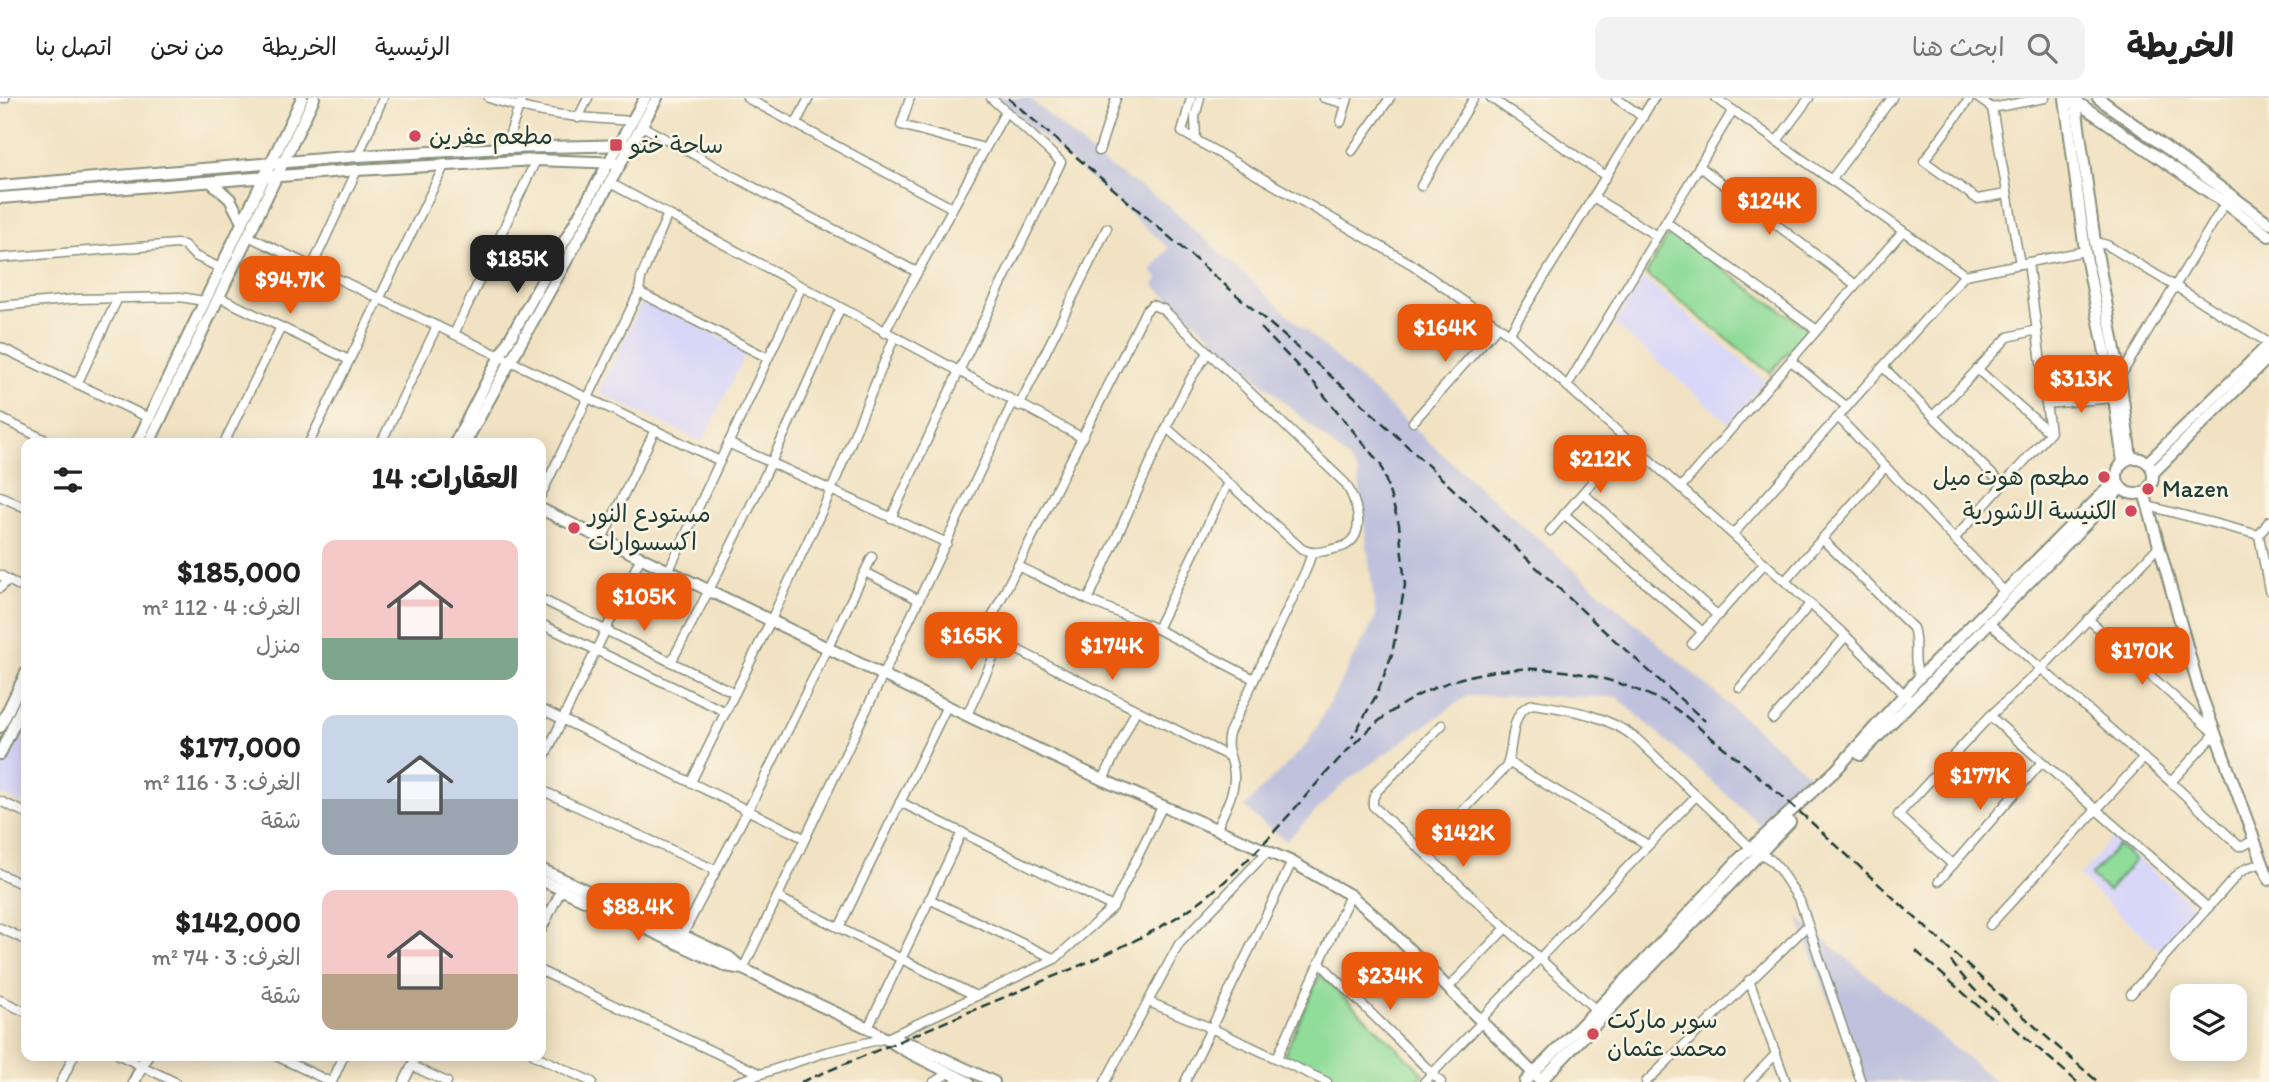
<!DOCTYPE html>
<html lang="ar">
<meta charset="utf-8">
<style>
body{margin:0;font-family:Itim,"Playpen Sans Arabic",sans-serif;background:#f2f2f2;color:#222;direction:rtl;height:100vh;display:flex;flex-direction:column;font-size:26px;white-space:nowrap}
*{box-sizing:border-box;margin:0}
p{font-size:23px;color:#767676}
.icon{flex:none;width:38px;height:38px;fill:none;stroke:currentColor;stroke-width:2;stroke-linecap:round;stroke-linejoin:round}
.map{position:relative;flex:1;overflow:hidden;direction:ltr}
.sheet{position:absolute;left:21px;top:340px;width:525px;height:623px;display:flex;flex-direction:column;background:#fff;border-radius:14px;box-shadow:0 4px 18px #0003;direction:rtl}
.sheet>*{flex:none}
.tools{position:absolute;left:2170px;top:886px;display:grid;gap:14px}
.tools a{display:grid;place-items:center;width:77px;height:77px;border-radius:14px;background:#fff;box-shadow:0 4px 18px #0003;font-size:35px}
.price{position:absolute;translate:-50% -60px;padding:0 16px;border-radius:14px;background:#ea580c;color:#fff;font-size:23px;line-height:46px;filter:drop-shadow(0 2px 4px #0008)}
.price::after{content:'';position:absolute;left:50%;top:42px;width:21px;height:16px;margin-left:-10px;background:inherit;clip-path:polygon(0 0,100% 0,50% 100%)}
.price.active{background:#222;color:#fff}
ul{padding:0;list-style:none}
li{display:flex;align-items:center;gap:21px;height:175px;padding:0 28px}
li span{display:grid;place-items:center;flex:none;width:196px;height:140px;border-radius:14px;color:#555}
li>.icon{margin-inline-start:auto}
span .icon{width:84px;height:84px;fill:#fffc;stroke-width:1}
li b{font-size:30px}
h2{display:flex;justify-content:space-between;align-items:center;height:84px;padding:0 28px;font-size:30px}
header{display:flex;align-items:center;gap:42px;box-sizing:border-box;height:98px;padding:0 35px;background:#fff;border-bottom:2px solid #e0e0e0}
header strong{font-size:33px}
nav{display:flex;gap:38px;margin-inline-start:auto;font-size:24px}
.search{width:490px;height:63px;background:#f2f2f2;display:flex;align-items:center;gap:18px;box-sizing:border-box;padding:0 24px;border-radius:14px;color:#767676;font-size:26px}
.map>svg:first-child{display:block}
.built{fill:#d9d7f8}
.industrial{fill:#c0c2dd}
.green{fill:#90dc99;stroke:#588c66;stroke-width:2}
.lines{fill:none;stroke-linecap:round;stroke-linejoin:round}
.street-casing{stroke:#88907c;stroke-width:11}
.secondary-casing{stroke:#88907c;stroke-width:14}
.street{stroke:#fff;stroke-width:8}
.secondary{stroke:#fff;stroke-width:10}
.rail{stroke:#1f3d34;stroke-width:2.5;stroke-dasharray:10 5;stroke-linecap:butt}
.poi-dot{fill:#d1495b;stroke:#fcf5e5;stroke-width:2.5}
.labels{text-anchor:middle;stroke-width:5;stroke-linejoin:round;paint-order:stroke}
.poi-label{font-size:24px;fill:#1f3d34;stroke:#fcf5e5;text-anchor:start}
</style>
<header>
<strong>الخريطة</strong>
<div class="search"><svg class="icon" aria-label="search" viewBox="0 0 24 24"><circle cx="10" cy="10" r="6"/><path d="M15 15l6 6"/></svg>ابحث هنا</div>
<nav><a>الرئيسية</a><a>الخريطة</a><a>من نحن</a><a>اتصل بنا</a></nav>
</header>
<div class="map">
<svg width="2269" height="984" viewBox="0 0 2269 984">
<rect width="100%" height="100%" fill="#fcf5e5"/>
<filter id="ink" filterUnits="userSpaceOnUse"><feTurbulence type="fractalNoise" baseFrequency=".0143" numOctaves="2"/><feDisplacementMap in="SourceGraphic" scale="14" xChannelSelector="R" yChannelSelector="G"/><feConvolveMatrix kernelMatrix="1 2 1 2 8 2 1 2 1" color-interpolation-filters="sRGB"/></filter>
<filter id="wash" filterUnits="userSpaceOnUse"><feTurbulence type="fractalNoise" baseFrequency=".00686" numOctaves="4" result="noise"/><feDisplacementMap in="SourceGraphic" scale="28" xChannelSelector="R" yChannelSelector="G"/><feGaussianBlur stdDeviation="1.57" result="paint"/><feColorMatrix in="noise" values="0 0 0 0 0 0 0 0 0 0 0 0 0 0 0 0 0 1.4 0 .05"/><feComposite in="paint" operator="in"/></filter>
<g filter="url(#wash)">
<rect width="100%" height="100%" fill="#f1e2c3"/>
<g class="built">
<path d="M1643 180 1765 282 1729 325 1614 226Z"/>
<path d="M643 202 747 252 703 344 598 294Z"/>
<path d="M26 616V708L0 696V672Z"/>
<path d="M2113 739 2198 812 2161 854 2079 779Z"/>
</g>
<g class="industrial">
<path d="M998 0H1029L1102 64 1166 106 1471 382 1815 682 1762 728 1617 599 1467 598 1345 684 1286 743 1270 731 1244 709 1307 646 1376 519 1358 375 1348 361 1154 187 1158 180 1151 173 1169 150Z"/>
<path d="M1798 820 1996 984H1860Z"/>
</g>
<g class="green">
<path d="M1670 134 1808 231 1770 275 1646 176Z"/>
<path d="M2118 747 2135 762 2108 793 2091 778Z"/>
<path d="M1320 876 1424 976 1416 984H1340L1284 957Z"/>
</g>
</g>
<g filter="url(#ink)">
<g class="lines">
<defs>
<g id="street">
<path d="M0 0H5"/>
<path d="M489 0C539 17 581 20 633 23"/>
<path d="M747 0 952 110"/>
<path d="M910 0 901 27 984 50"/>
<path d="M1191 0 1182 34 1413 167 1509 236 1846 538 1907 599"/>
<path d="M1324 0 1346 6"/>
<path d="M1491 0 1606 78"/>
<path d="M1616 0 1643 19"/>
<path d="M1716 0 1965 177"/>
<path d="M1970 0 1924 63 1977 101 2007 96"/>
<path d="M1978 0 1992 10 2045 0"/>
<path d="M1992 10 2020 166"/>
<path d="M578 20 588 0"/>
<path d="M1341 24 1348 0"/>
<path d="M796 25 809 0"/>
<path d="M642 28 777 102 917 174"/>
<path d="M1196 41 1195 19 1200 0"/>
<path d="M1777 43 1809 0"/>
<path d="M505 50 522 0"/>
<path d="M1099 53 1116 0"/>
<path d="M1352 53 1390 0"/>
<path d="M358 58 383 0"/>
<path d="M1699 68 1856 187"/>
<path d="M1831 82 1892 0"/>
<path d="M610 85 1081 339"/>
<path d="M1421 88 1474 0"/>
<path d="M1593 99 1657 138"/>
<path d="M1666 124 1817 232"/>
<path d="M248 138 720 363"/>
<path d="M2095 144 2107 147 2269 245"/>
<path d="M0 160 177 146 184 147 195 158 220 170"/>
<path d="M312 169 357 72"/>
<path d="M639 194 768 260"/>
<path d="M219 199 349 262"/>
<path d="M0 208 76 201 180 199 204 203"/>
<path d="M884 235 1006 13"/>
<path d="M454 236 536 62"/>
<path d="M1509 236 1654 0"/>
<path d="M0 249 149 320"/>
<path d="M1791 263 1847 309"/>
<path d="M1883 269 2003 387"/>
<path d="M1977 271 2050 335"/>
<path d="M2120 279 2227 102"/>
<path d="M77 286 117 202"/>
<path d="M1567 288 1733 12"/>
<path d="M2046 306 2114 300"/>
<path d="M1019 308 1107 130"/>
<path d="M1933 318 2008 239 2037 232"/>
<path d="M1838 319 2004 493"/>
<path d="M0 320 52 345"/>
<path d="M1413 324 1498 228"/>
<path d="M1167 330 1302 451C1312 456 1319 454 1330 452 1335 450 1342 450 1346 447 1368 434 1355 400 1345 385L1163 211 1152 207 1145 214 984 535 1228 658"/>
<path d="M224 345 281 229"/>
<path d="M309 345 444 68"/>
<path d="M381 345 437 228"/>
<path d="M728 345 947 445"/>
<path d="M1681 389 1903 133"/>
<path d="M1583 395 1718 518"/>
<path d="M541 397 639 194 641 180 667 118"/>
<path d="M0 398 26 410"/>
<path d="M2148 408 2259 437 2269 492"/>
<path d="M1564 416 1703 534"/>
<path d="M891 420 958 275 1061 64 991 0"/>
<path d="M1550 433 1628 342"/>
<path d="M1733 436 1965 177 2085 153"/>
<path d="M2259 437 2269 423"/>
<path d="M602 441 655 332"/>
<path d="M1822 441 1913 530C1919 547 1911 562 1920 579"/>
<path d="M1954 441 2050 335 2028 164"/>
<path d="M1018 468 1088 502 1157 531 1254 581"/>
<path d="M669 472 801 190"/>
<path d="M865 474 919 502"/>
<path d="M0 477 26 492"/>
<path d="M1785 483 1885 369"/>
<path d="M0 490 8 482"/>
<path d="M541 501 735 595"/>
<path d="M1088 502 1174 313 1191 280 1208 255"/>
<path d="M2088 521 2215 636 2171 684"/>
<path d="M1988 524 2171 684 2239 748H2243L2254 742"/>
<path d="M541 526 726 614"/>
<path d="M1157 531 1228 385"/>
<path d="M1692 546 1765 465"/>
<path d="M671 564C734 449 788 331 840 211"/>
<path d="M1740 590 1810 506"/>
<path d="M541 611 804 740"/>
<path d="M967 617 1001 543"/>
<path d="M1990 618 2208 810"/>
<path d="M1773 621 1846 538"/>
<path d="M1442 627 1376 694 1373 701V708L1596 912"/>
<path d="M1508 664 1648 747"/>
<path d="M541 666 641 459"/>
<path d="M1103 682 1136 612"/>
<path d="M691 684 771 522 831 393 894 240"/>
<path d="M541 692 715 772"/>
<path d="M0 703 26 715"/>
<path d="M900 704 1113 809"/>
<path d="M1217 730C1223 715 1235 695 1234 678 1234 662 1224 652 1229 635L1306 472 1312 455"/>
<path d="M1423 753 1506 669C1515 650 1508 612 1533 606 1571 612 1605 616 1637 641L1751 750 1771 762 1779 771 1800 803 1861 984"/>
<path d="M1953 767 1898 717 1990 618 2041 571 2159 448"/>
<path d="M0 776 26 788"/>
<path d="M1939 783 2042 664"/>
<path d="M777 799 976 898"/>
<path d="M929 801 1055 861"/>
<path d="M1990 827 2144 660"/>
<path d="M0 830 26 842"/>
<path d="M839 830 947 608"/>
<path d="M541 833 563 788"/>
<path d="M682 838 762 685 872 459"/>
<path d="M1319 864 1441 984"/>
<path d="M743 871 1013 304"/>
<path d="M541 873 761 976"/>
<path d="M1749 882 1786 984"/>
<path d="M1449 889 1506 830"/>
<path d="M2131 896 2239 775 2247 770 2263 765"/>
<path d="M0 902 26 914"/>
<path d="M1149 904 1211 930 1327 984"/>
<path d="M1481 921 1696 698"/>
<path d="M868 930 962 734"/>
<path d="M119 957 175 984"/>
<path d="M274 957 331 984"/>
<path d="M534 957 592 984"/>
<path d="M1277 960 1350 797"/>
<path d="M412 968 447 984"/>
<path d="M61 984 74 957"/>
<path d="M332 984 344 957"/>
<path d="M404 984 417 957"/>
<path d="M737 984 826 954 887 940 1055 861 1113 809 1163 707"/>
<path d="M934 984 949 975"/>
<path d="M1105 984 1179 846 1268 753"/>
<path d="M1185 984 1292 764"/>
<path d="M1424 984 1483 923"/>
<path d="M1646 984 1808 827"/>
<path d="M1749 984 1776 956"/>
</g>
<g id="secondary">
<path d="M2065 0 2085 153 2114 300 2123 364"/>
<path d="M2071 0 2225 105 2269 138"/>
<path d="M2075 0 2095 144 2120 279 2131 360"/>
<path d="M2098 0 2269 125"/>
<path d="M211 84 230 101 242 124"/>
<path d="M0 88 358 58 505 50 631 47"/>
<path d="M0 100 357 72 536 62 621 65"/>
<path d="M137 345 302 0"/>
<path d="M149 345 314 0"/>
<path d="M455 345 500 258 645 0"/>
<path d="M465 345 657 0"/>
<circle cx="2135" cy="378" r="18"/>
<path d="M2148 364 2269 246"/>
<path d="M2153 375 2269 259"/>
<path d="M2144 394 2199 591 2269 782"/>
<path d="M541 411 947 608 1103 682 1292 764 1350 797 1381 823 1541 983"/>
<path d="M0 629 26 575"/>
<path d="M0 656 26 601"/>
<path d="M1860 657 2121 390"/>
<path d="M541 771 729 859 743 871"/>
<path d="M541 782 726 868 743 871 868 930 906 953 968 984"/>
<path d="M890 940 917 948 994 984"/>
<path d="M134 984 147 957"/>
<path d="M1525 984 1646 861 1739 761 1836 672 1920 579 2117 381"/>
<path d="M1540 984 1790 724"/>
</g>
</defs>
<use href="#street" class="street-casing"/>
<use href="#secondary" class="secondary-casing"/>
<use href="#street" class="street"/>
<use href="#secondary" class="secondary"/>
<g class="rail">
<path d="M1008 0 1355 299 1601 530 1705 623"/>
<path d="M1261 230 1315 286 1381 367 1399 426 1405 487 1392 556 1377 596 1352 640"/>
<path d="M1916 853 1995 923"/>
<path d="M1951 863C1980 905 2038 949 2077 984"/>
<path d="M801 984C872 955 942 925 1012 896 1068 872 1125 851 1177 819 1252 773 1300 697 1363 637 1447 557 1564 554 1664 604 1680 612 1694 626 1708 637 1744 665 1777 694 1811 724 1906 811 2000 899 2098 984"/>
</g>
</g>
</g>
<g class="poi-dot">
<circle cx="415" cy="38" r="7"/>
<rect x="609" y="40" width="14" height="14" rx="3.5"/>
<circle cx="2104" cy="379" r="7"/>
<circle cx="2148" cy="391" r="7"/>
<circle cx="2131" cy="413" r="7"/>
<circle cx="574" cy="430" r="7"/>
<circle cx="1593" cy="936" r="7"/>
</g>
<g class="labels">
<g class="poi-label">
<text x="429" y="46">مطعم عفرين</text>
<text x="630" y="55">ساحة ختو</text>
<text x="2090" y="387" text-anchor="end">مطعم هوت ميل</text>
<text x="2162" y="399">Mazen</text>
<text x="2117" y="421" text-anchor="end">الكنيسة الاشورية</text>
<text x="588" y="424">مستودع النور<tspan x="588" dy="28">اكسسوارات</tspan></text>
<text x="1607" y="930">سوبر ماركت<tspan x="1607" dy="28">محمد عثمان</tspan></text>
</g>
</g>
</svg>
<div class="tools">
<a><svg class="icon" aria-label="layers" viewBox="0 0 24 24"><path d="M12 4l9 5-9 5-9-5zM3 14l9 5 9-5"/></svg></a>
</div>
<b class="price" style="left:1769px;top:139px">$124K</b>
<b class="price active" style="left:517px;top:197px">$185K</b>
<b class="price" style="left:290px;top:218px">$94.7K</b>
<b class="price" style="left:1445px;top:266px">$164K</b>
<b class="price" style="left:2081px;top:317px">$313K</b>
<b class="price" style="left:1600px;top:397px">$212K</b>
<b class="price" style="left:644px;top:535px">$105K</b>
<b class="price" style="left:971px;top:574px">$165K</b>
<b class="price" style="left:1112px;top:584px">$174K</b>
<b class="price" style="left:2142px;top:589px">$170K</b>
<b class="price" style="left:1980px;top:714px">$177K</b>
<b class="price" style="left:1463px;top:771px">$142K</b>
<b class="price" style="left:638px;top:845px">$88.4K</b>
<b class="price" style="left:1390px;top:914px">$234K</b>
<section class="sheet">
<h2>العقارات: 14<svg class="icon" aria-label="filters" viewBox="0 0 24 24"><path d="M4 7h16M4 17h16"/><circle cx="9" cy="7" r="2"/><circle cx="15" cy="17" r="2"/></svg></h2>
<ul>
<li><span style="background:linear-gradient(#f6c9c9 70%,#7fa58c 0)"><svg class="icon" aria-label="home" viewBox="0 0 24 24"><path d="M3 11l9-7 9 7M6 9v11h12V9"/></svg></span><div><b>$185,000</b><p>الغرف: 4 · 112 m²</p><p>منزل</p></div></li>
<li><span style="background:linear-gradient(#c9d6e8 60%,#9aa5b1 0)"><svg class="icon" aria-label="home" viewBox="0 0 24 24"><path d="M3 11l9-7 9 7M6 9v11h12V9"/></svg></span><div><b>$177,000</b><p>الغرف: 3 · 116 m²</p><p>شقة</p></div></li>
<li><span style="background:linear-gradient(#f6c9c9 60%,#b9a48a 0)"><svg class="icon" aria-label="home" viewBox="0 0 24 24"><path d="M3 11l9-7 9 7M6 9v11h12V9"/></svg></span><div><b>$142,000</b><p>الغرف: 3 · 74 m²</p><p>شقة</p></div></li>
</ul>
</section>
</div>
